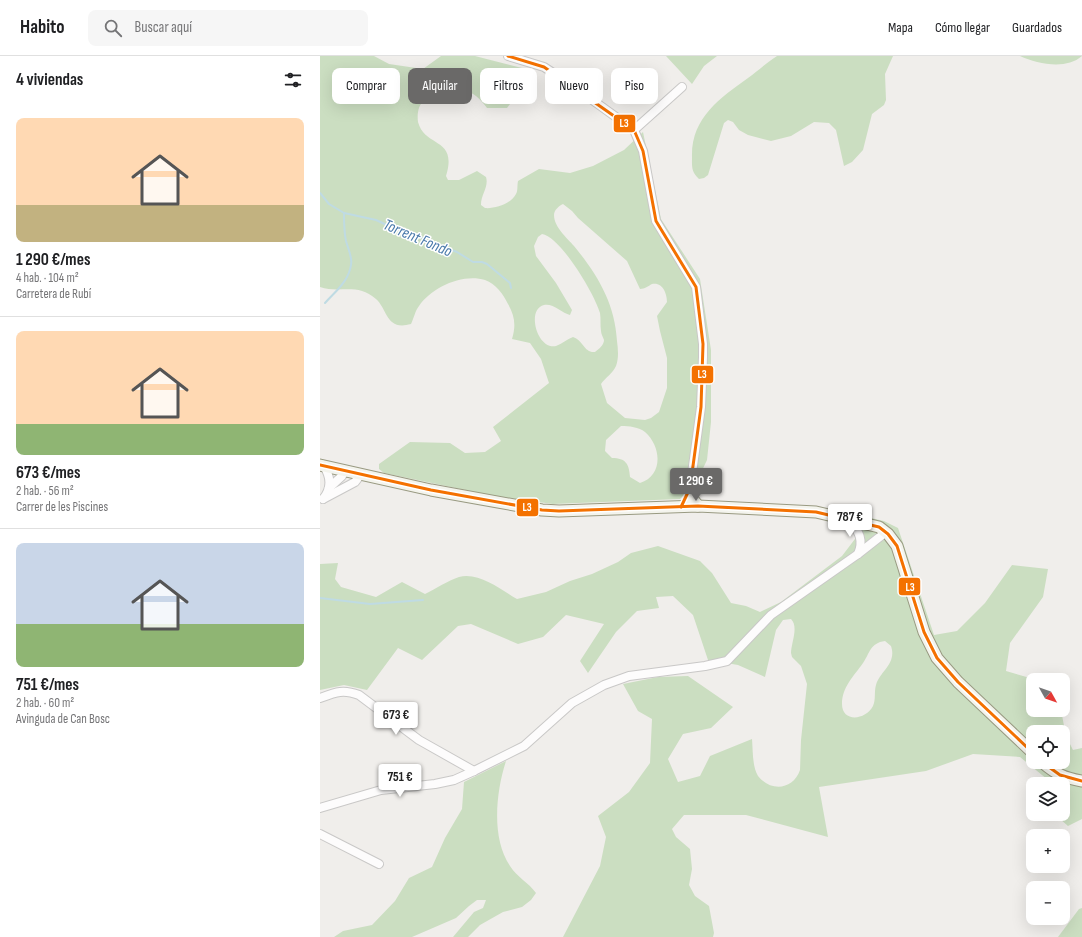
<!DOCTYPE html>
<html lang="es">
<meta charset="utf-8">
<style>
body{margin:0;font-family:"Sofia Sans Condensed",sans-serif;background:#f6f6f6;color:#202124;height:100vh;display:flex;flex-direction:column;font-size:15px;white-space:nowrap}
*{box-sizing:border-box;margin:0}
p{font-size:13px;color:#757577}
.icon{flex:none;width:22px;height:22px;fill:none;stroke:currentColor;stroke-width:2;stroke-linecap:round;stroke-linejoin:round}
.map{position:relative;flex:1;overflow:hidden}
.side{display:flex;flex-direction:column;background:#fff;width:320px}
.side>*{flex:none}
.guide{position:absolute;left:12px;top:12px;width:380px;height:36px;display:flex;gap:8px}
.needle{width:26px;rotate:130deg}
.fabs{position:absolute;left:706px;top:617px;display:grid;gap:8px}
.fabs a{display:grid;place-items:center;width:44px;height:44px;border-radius:8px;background:#fff;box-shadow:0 4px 16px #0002;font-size:20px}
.price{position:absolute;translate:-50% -34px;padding:0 9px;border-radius:4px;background:#fff;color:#222;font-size:13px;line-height:26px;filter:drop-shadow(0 1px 2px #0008)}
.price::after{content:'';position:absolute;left:50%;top:24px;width:12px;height:9px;margin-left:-6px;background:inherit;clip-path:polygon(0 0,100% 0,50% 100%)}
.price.current{background:#6a6968;color:#fff}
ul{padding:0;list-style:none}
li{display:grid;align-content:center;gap:8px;height:212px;padding:0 16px}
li+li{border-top:1px solid #e0e0e0}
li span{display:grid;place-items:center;height:124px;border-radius:8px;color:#555}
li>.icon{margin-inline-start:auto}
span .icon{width:72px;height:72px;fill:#fffc;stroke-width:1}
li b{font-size:17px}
h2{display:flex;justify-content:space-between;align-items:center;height:48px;padding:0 16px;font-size:17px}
.chip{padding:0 14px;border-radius:8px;background:#fff;box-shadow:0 4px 16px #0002;font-size:14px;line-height:36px}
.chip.current{background:#6a6968;color:#fff}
header{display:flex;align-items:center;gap:24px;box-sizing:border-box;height:56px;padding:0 20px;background:#fff;border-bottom:1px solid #e0e0e0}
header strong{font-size:19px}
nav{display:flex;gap:22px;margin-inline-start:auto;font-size:14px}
.search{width:280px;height:36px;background:#f6f6f6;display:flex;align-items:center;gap:10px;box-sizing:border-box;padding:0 14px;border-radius:8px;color:#757577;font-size:15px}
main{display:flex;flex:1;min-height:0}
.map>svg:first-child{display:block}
.forest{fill:#cbdec1;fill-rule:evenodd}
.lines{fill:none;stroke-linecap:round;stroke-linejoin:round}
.stream{stroke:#bfdbe3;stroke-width:2}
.street-casing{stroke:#c9c8c7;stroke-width:10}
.secondary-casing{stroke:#999a82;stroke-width:13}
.street{stroke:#fdfcfc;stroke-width:8}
.secondary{stroke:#f4f4ed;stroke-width:11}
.bus-1-casing{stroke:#fff;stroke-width:6}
.bus-1{stroke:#f47100;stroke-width:3}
.labels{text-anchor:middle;stroke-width:3;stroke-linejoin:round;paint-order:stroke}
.water-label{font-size:16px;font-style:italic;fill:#4a7aab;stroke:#fff}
.line-badge{stroke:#fff;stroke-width:1.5}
.badge-label{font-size:11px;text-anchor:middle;font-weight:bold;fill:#fff}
</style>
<header>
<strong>Habito</strong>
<div class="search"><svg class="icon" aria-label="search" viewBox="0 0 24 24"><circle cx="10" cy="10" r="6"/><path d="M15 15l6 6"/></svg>Buscar aquí</div>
<nav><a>Mapa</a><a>Cómo llegar</a><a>Guardados</a></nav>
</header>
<main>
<section class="side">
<h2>4 viviendas<svg class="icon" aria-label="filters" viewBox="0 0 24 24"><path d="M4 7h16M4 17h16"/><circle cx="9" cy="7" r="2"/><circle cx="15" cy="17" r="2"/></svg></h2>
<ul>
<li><span style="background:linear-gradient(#ffd9b3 70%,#c2b280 0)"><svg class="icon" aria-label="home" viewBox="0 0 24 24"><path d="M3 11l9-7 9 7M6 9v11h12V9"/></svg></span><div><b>1 290 €/mes</b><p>4 hab. · 104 m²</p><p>Carretera de Rubí</p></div></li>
<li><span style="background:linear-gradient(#ffd9b3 75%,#8fb573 0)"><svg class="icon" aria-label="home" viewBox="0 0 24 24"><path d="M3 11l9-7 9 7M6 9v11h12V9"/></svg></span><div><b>673 €/mes</b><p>2 hab. · 56 m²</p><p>Carrer de les Piscines</p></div></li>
<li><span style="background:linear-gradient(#c9d6e8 65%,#8fb573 0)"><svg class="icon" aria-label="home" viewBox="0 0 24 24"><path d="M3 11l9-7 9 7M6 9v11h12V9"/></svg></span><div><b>751 €/mes</b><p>2 hab. · 60 m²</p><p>Avinguda de Can Bosc</p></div></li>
</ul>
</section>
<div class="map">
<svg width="762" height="881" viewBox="0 0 762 881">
<rect width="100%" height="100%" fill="#f0eeeb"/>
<g class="forest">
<path d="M0 0H54L69 8 103 13 121 0H155L214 15 187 52H167C153 32 138 29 117 40 113 42 109 42 105 44 98 48 97 59 98 66 105 92 138 81 126 120L128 124H139L157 115 166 121C169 131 161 138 161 149L165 152C174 153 191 148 196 138 198 135 197 130 198 125L219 113 250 117 273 110 304 94 323 76 341 163 380 223 391 294V366L387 404 376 427 360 443 233 448 174 440 64 417 59 413V408L90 386 130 387 145 397 165 396 181 385 173 371 229 327 221 303 210 287 192 283C196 270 195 260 188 248 183 238 176 228 165 224 142 217 111 232 99 250 95 255 94 262 91 268 66 275 68 254 56 243 37 226 20 238 0 231ZM243 148 252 155 258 162 307 205 320 233C325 233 328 230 332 228 343 226 347 238 347 246L337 260 340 275 347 302V332L339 356 331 362 325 364 305 362 287 347 281 328C285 322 293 317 296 310 299 302 298 293 297 285 295 247 277 218 254 190 247 182 234 171 234 159 234 154 239 150 243 148ZM222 178C241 181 275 239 280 257 281 263 280 269 281 275 281 278 283 281 284 284 284 289 279 293 275 296 264 297 263 284 253 281 247 283 242 288 236 290 217 294 206 253 224 249 233 247 242 257 250 259L252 254 236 227 216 200 214 190 218 181ZM301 370C309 370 319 371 325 376 342 391 343 420 320 427L310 421C309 408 306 402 292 402L285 395 286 384Z"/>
<path d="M346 0H397L384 10 372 28Z"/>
<path d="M457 0H573L565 18 566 44 564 49 552 58 543 94 532 106 524 110 516 74 509 67 494 66 471 80 451 85 428 79 419 74 413 66 408 64 404 67 388 119 384 122 379 123C371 116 372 110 372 101 371 62 400 42 428 22 438 15 446 7 457 0Z"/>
<path d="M700 0H762C746 14 718 8 700 0Z"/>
<path d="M542 460 564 465 578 472 614 579 637 575 665 547 692 509 728 513 723 541 690 587 686 615 717 624H713V654H741L746 680 753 694 762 692V763L748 770 740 763 739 758H743V728H733L700 701 653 698 606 715 499 731 508 781 426 759H364L352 773 356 781 370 793 372 813 369 829 375 840 389 850 394 877 393 881H243L280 810 286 781 278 760 309 736 330 707 332 663 318 655 303 628 338 621 368 620 413 651 391 672 363 678 348 703 358 726 380 720 390 700 432 683C433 694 432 710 438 720 451 736 473 734 480 714L481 684 487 628 481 610 472 601 471 597C471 587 479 571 471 563L463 564 456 574 445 621 418 609 388 604 373 559 353 540 336 541 339 552 317 555 296 576 268 617 260 605 284 568 246 559 223 581 198 588 151 568 138 570 102 604 78 592 47 634 24 629 0 634V508L18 507 15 523 21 531 56 541 82 526 105 538C115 533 129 524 139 521 159 516 180 533 197 543L226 536 250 525 272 518 298 506 311 497 338 490 380 505 392 517 411 547 426 550 440 556 461 546 522 500 538 479ZM565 585 571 590C577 608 560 615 556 629 554 635 556 644 553 650 546 664 522 667 522 648 522 631 534 620 543 607 550 597 550 587 565 585ZM713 676H743V706H713Z"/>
<path d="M186 705C176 736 171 782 190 810 197 821 209 827 216 837L211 844 202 851 183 856 160 869 148 881H133L154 856 163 852 166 844H157L149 850 136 862 92 881H14L23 875 52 869 75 845 89 822 112 811 125 782 142 753 144 726Z"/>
<path d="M762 852V881H738L759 853Z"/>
</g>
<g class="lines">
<g class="stream">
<path d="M0 137 9 148 24 157 56 164 82 176 96 178 109 186 137 196 153 206H162L167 208 190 227 191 232"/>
<path d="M5 247C13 238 22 231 27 221 35 205 30 199 26 185 24 176 24 166 24 157"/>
<path d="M0 542 50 548 103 544"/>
</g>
<defs>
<g id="street">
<path d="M188 0 224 11 253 30 314 74 323 95 336 165 376 231 383 288V301L381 351 370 432"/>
<path d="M314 74 362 31"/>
<path d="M3 409C11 420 12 432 3 443"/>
<path d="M9 432 22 420 25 415"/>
<path d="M3 443 35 426 41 418"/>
<path d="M530 464C539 476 544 484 538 498"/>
<path d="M0 642C16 636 23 633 39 639L99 684 154 715"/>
<path d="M0 752 61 734 115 728 134 724 154 715 204 690 252 647 284 629 309 620 385 610 407 605 451 559 538 498 566 476"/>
<path d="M0 778 59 808"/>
</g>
<g id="secondary">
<path d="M0 409 111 434 222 454 239 455 378 450 496 456 559 471 568 478 577 490 604 576 617 602 638 626 713 697"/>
<path d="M370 432 371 441 378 450"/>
<path d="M722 706C736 718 744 722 762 725"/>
</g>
</defs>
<use href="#street" class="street-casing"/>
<use href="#secondary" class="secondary-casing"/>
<use href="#street" class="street"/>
<use href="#secondary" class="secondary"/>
<defs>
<g id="bus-1">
<path d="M188 0 224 11 314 74 323 95 336 165 376 231 383 288 381 351 370 432 361 451"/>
<path d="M0 409 111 434 222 454 239 455 378 450 496 456 559 471 568 478 577 490 604 576 617 602 638 626 713 697"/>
<path d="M722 706 740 719 762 725"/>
</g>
</defs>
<use href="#bus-1" class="bus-1-casing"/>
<use href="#bus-1" class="bus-1"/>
</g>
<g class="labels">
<g class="water-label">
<text transform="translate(98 181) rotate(23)" y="6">Torrent Fondo</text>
</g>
</g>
<g class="line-badge">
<rect x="293" y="58" width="23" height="19" rx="4" fill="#f47100"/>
<rect x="371" y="309" width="23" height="19" rx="4" fill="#f47100"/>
<rect x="196" y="442" width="23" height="19" rx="4" fill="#f47100"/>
<rect x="578" y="521" width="23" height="19" rx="4" fill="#f47100"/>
</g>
<g class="badge-label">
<text x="304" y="71">L3</text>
<text x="382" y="322">L3</text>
<text x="207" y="455">L3</text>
<text x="590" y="535">L3</text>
</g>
</svg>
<div class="fabs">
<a><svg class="needle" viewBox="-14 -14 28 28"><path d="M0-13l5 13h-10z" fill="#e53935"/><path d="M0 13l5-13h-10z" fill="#757577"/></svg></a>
<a><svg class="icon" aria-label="locate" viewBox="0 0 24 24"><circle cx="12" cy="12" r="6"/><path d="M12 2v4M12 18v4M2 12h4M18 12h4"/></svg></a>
<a><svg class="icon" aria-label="layers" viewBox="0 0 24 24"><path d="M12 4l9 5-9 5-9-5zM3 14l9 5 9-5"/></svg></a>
<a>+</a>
<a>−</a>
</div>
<b class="price current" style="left:376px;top:446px">1 290 €</b>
<b class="price" style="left:530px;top:482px">787 €</b>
<b class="price" style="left:76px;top:680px">673 €</b>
<b class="price" style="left:80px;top:742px">751 €</b>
<div class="guide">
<a class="chip">Comprar</a>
<a class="chip current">Alquilar</a>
<a class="chip">Filtros</a>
<a class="chip">Nuevo</a>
<a class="chip">Piso</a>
</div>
</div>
</main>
